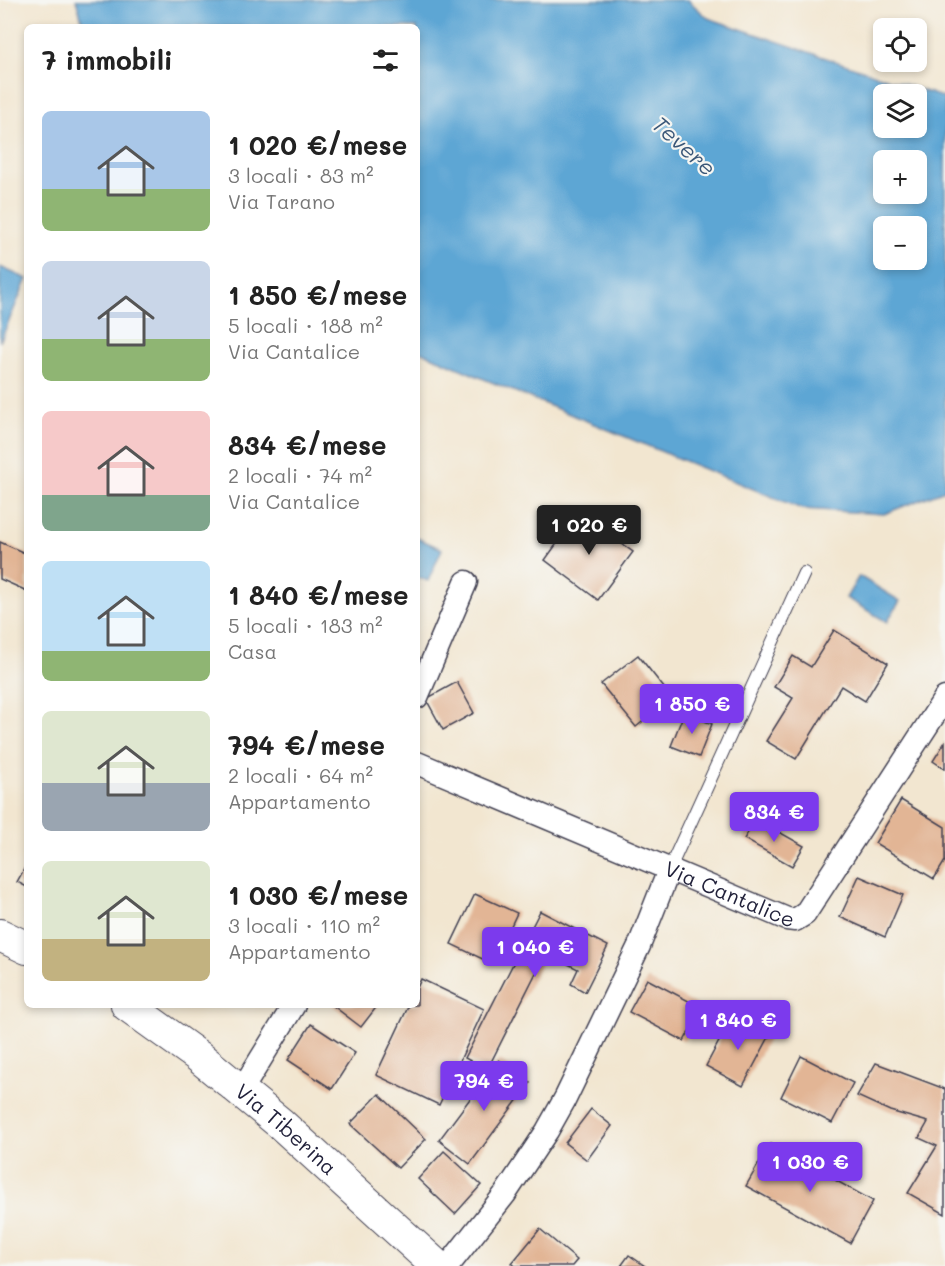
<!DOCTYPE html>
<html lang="it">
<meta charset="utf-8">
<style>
body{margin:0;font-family:Mali,sans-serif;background:#f6f6f6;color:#222;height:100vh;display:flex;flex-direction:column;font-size:22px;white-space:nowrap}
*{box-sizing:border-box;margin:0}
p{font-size:20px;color:#767676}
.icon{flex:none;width:33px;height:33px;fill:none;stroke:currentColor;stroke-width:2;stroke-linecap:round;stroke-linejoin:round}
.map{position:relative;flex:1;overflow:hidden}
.drawer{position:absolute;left:24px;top:24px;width:396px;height:984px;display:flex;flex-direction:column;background:#fff;border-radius:9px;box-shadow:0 3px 9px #0003}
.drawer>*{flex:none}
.controls{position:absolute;left:873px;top:18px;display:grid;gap:12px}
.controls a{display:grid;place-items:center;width:54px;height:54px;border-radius:9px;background:#fff;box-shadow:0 3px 9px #0003;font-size:30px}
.price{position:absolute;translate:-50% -51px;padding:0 14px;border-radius:6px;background:#7c3aed;color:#fff;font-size:20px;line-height:39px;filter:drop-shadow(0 2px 3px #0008)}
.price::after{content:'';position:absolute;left:50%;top:36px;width:18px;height:14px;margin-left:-9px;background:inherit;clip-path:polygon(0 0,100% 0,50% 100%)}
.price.current{background:#222;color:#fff}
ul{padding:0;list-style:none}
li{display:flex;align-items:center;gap:18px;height:150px;padding:0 18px}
li span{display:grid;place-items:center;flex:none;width:168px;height:120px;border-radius:9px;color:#555}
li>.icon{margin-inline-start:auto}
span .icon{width:72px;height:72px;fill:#fffc;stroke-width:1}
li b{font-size:26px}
h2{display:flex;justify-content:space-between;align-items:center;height:72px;padding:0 18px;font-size:26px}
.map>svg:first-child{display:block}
.water{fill:#5da6d4;stroke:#406488;stroke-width:1.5;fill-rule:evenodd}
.building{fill:#e2b595}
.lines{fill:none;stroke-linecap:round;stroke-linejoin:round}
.lane-casing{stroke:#413f51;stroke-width:14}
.street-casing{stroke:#413f51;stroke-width:25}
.secondary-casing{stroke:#413f51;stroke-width:34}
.lane{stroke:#fff;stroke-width:12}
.street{stroke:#fff;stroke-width:22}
.secondary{stroke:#fff;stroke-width:32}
.labels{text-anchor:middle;stroke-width:4.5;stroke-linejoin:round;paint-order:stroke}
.street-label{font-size:21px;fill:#22223b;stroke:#f6f6f2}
.water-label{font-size:22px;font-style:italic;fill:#3a5778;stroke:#f6f6f2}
</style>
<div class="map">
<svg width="945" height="1266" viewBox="0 0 945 1266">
<rect width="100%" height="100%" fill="#f6f6f2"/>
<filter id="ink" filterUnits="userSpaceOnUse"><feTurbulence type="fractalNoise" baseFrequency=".0167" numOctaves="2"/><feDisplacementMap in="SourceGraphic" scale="12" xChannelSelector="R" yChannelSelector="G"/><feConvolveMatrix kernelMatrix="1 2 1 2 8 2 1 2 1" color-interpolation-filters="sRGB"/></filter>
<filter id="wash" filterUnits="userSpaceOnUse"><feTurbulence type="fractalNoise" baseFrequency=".008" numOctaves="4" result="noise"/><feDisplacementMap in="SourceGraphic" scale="24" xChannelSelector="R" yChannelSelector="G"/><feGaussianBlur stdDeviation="1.35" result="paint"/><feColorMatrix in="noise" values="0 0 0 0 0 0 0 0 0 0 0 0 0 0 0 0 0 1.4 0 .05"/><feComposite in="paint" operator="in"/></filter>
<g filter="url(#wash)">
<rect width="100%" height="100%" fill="#f2e6d0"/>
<g class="water">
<path d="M76 0H688L708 18 945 98V490L884 514 802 509 484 379 417 350V27H84ZM884 94H916V128H884ZM916 160V194H884V160ZM884 226H916V260H884Z"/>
<path d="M0 267 27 279 0 342Z"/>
<path d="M417 538 442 549 428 581 417 577Z"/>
<path d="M859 576 900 601 887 622 846 598Z"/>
</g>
<g id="blocks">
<g class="building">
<path d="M579 513 633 552 598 600 545 560Z"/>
<path d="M0 542 27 554V591L0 579Z"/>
<path d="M834 630 888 663 865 701 841 686 796 759 766 741 793 698 774 687 793 656 811 667Z"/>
<path d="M638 655 672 698 636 727 601 684Z"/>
<path d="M457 682 474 713 443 730 426 699Z"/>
<path d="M684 713 712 724 699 757 671 746Z"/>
<path d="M945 742V769L933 761Z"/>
<path d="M901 800 945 827V861L934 879 875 843Z"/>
<path d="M756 819 804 846 792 866 744 839Z"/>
<path d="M27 864V887L17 882Z"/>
<path d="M859 876 903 895 885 937 840 917Z"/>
<path d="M475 894 517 913 493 964 451 944Z"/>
<path d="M540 911 608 946 585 992 571 984 578 969 546 953 487 1070 465 1058Z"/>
<path d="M421 979 484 1009 439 1105 376 1075 409 1005H417V988Z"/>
<path d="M647 979 702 1008 684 1041 629 1012Z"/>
<path d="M332 1005H378L361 1027Z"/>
<path d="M732 1017 769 1037 743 1086 706 1066Z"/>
<path d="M311 1024 355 1053 332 1089 288 1060Z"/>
<path d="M801 1056 853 1083 832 1123 781 1097Z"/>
<path d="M499 1060 530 1083 470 1164 439 1140Z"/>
<path d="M876 1063 945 1089V1214L908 1193 937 1146 919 1138 928 1122 890 1111 857 1096Z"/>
<path d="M379 1094 426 1139 398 1168 350 1124Z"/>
<path d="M591 1109 612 1126 587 1160 565 1143Z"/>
<path d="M770 1144 873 1201 850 1243 746 1186Z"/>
<path d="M444 1151 481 1185 455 1214 418 1179Z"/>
<path d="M540 1229 577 1260 572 1266H515L512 1263Z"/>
<path d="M629 1255 645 1266H621Z"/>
</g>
</g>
</g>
<g filter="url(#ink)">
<use href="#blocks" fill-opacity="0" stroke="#413f51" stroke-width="1.5"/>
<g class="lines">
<defs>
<path id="lane" d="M669 870 804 573"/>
<g id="street">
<path d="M417 697 466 582"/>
<path id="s1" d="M417 763 787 919 795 920 805 914 945 698"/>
<path d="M241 1091 294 1005"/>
<path d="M448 1266 505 1194 547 1131 565 1099 639 946 669 870"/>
</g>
<g id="secondary">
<path d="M0 935 27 948"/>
<path id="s2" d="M127 1005 198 1056 281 1124 437 1266"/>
</g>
</defs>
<use href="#lane" class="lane-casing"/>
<use href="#street" class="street-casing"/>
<use href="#secondary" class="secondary-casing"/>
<use href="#lane" class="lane"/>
<use href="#street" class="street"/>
<use href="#secondary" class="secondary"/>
</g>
</g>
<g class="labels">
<g class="street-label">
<text dy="7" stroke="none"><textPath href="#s1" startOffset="339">Via Cantalice</textPath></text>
<text dy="7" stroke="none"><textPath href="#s2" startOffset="202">Via Tiberina</textPath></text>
</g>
<g class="water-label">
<text transform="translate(684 146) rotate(42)" y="8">Tevere</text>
</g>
</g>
</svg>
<div class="controls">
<a><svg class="icon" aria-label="locate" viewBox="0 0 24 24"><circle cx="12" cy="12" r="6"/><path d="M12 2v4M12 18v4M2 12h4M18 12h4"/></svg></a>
<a><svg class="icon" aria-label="layers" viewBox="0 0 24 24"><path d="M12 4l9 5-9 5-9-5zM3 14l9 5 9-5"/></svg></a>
<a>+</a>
<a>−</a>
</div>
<b class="price current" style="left:589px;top:556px">1 020 €</b>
<b class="price" style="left:692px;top:735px">1 850 €</b>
<b class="price" style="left:774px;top:843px">834 €</b>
<b class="price" style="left:535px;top:978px">1 040 €</b>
<b class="price" style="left:738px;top:1051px">1 840 €</b>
<b class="price" style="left:484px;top:1112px">794 €</b>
<b class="price" style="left:810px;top:1193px">1 030 €</b>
<section class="drawer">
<h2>7 immobili<svg class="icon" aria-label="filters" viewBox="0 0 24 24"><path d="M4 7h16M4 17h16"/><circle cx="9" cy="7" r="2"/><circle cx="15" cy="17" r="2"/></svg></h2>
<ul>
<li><span style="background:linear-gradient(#a9c7e8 65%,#8fb573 0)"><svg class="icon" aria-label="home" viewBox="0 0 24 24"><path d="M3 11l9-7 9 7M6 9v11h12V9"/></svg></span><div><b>1 020 €/mese</b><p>3 locali · 83 m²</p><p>Via Tarano</p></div></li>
<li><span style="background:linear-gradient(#c9d6e8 65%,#8fb573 0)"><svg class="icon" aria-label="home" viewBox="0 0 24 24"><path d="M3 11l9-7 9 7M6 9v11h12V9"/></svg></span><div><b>1 850 €/mese</b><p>5 locali · 188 m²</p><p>Via Cantalice</p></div></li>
<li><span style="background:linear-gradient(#f6c9c9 70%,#7fa58c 0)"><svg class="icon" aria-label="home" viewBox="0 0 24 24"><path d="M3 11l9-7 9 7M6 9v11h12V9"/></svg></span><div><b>834 €/mese</b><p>2 locali · 74 m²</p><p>Via Cantalice</p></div></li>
<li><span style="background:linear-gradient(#bfe0f5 75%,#8fb573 0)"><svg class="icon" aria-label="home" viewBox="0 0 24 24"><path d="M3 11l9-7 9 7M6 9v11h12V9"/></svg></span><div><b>1 840 €/mese</b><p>5 locali · 183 m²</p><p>Casa</p></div></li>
<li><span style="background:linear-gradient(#dfe7d0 60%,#9aa5b1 0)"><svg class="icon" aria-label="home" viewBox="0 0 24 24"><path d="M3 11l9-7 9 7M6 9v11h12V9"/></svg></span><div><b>794 €/mese</b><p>2 locali · 64 m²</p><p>Appartamento</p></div></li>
<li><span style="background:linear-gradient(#dfe7d0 65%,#c2b280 0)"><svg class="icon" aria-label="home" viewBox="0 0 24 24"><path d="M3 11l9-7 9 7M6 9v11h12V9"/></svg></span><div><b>1 030 €/mese</b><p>3 locali · 110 m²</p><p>Appartamento</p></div></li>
</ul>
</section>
</div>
